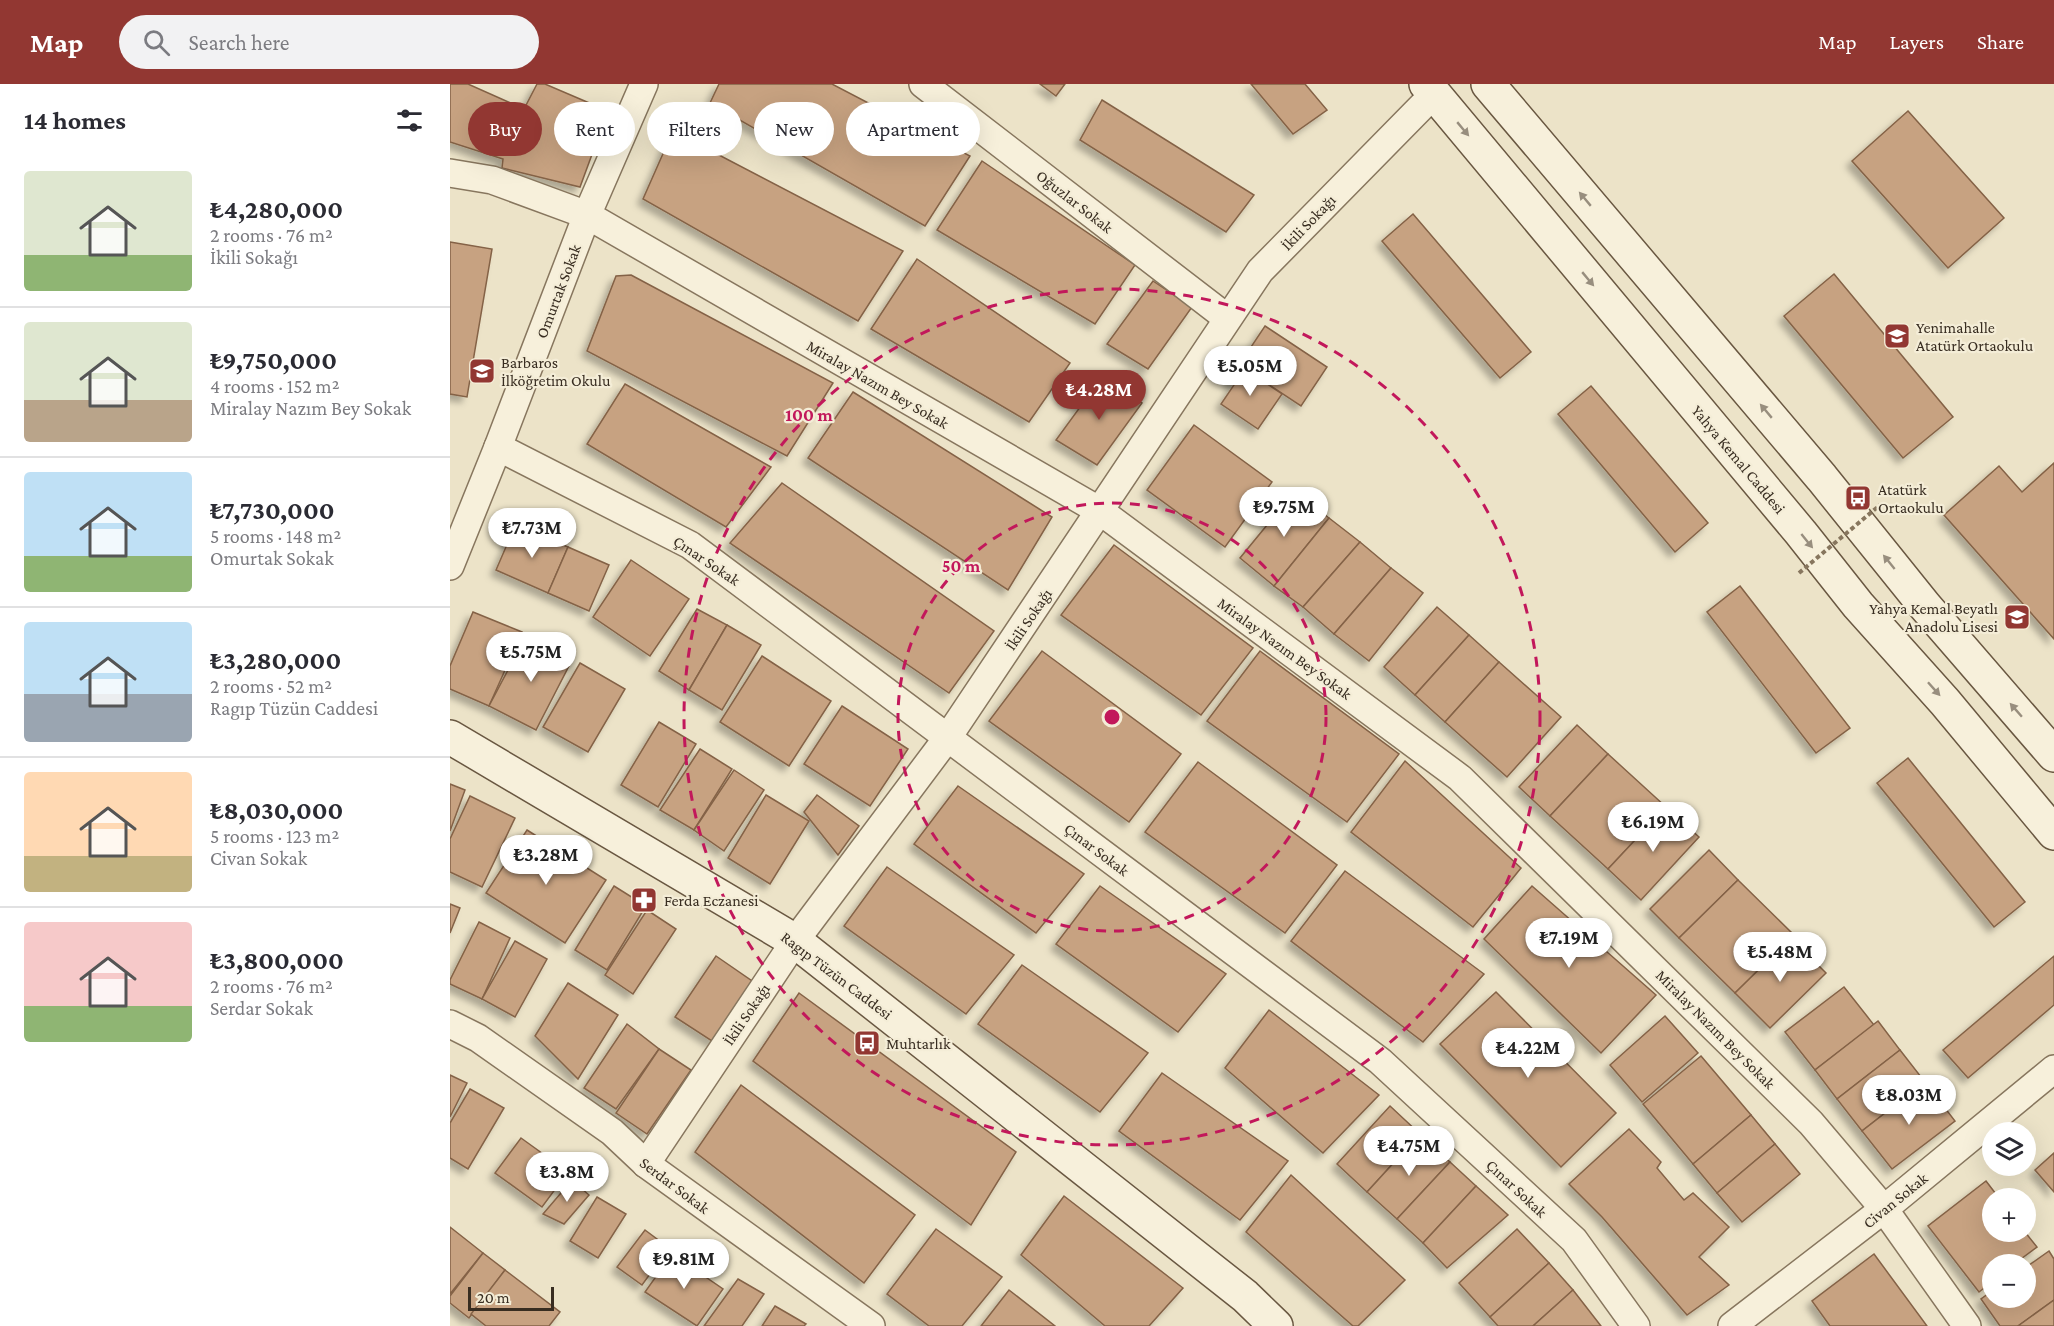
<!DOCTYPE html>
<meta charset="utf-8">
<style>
body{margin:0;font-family:"Crimson Pro",serif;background:#f2f2f3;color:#2b2b33;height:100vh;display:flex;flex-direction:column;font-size:22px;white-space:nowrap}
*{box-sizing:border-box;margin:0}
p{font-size:20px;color:#7c7c81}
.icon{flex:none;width:33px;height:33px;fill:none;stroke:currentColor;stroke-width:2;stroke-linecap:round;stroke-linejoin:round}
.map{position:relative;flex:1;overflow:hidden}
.drawer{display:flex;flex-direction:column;background:#fff;width:450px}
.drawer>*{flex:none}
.hud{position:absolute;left:18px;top:18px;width:570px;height:54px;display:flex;gap:12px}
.fabs{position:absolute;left:1532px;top:1038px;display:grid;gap:12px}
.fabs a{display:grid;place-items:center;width:54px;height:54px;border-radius:50%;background:#fff;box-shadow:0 6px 24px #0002;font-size:30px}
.scale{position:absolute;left:18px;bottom:15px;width:86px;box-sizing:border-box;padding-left:6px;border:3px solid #382d21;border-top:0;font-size:16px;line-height:21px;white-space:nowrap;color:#382d21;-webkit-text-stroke:4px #f4edd7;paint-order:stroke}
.price{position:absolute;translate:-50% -51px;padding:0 14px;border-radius:21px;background:#fff;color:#222;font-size:20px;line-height:39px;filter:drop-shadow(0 2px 3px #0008)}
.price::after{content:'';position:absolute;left:50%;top:36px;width:18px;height:14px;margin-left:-9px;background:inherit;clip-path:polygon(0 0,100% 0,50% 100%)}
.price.selected{background:#923732;color:#fff}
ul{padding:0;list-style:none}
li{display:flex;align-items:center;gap:18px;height:150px;padding:0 24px}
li+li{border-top:2px solid #e1e1e2}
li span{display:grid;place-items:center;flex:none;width:168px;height:120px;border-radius:6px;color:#555}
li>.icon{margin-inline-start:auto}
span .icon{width:72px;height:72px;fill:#fffc;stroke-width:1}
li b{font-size:26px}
h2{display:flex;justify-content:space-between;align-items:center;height:72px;padding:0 24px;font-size:26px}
.chip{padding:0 21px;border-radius:27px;background:#fff;box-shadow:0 6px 24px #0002;font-size:21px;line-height:54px}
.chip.selected{background:#923732;color:#fff}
header{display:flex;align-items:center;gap:36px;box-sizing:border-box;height:84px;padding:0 30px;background:#923732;color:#fff}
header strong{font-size:28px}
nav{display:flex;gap:33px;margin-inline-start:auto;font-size:21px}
.search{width:420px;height:54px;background:#f2f2f3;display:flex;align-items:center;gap:15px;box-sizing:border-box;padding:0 21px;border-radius:33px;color:#7c7c81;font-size:22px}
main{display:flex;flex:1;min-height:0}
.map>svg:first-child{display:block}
.building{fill:#c7a281;stroke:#846246;stroke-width:1.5;filter:url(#shadow)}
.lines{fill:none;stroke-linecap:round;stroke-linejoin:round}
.street-casing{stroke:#87765e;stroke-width:30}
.secondary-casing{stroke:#695741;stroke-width:36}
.street{stroke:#f7f0db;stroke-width:27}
.secondary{stroke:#f7f0db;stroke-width:33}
.path-bridge{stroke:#87765e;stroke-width:4;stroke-dasharray:4.5 3;stroke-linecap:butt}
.oneway{fill:#988e7e}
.ring{fill:none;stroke:#c2185b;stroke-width:3;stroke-dasharray:10 8}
.labels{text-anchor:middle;stroke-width:4.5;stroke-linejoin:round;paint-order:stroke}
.street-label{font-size:16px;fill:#382d21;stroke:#f4edd7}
.poi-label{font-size:16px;fill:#382d21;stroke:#f4edd7;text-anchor:start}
.centre{fill:#c2185b;stroke:#f4edd7;stroke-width:3}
.ring-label{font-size:18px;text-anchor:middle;font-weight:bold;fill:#c2185b;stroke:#f4edd7;stroke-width:4.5;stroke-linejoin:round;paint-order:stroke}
</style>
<header>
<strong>Map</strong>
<div class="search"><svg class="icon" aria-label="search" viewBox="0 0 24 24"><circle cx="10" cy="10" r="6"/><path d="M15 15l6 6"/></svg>Search here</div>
<nav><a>Map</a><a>Layers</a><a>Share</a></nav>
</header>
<main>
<section class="drawer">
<h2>14 homes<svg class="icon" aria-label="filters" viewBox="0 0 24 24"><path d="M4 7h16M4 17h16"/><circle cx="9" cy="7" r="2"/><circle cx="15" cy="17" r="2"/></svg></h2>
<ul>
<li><span style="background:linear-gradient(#dfe7d0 70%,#8fb573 0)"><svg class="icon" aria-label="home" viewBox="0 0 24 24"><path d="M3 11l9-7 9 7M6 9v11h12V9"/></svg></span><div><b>₺4,280,000</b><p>2 rooms · 76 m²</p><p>İkili Sokağı</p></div></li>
<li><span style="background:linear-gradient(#dfe7d0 65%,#b9a48a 0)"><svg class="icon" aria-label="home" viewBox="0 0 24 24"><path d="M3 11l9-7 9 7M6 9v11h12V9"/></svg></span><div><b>₺9,750,000</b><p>4 rooms · 152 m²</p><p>Miralay Nazım Bey Sokak</p></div></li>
<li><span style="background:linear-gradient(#bfe0f5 70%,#8fb573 0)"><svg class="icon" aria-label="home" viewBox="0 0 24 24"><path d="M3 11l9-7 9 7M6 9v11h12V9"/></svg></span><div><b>₺7,730,000</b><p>5 rooms · 148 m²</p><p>Omurtak Sokak</p></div></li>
<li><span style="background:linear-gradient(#bfe0f5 60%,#9aa5b1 0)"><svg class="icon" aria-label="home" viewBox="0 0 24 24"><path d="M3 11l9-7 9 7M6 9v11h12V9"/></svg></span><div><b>₺3,280,000</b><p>2 rooms · 52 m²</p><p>Ragıp Tüzün Caddesi</p></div></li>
<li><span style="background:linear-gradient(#ffd9b3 70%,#c2b280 0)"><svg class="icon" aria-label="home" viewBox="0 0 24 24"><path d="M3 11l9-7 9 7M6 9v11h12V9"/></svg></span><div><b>₺8,030,000</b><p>5 rooms · 123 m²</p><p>Civan Sokak</p></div></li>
<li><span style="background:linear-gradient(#f6c9c9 70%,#8fb573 0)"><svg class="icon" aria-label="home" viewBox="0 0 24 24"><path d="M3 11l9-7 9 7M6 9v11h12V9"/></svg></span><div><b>₺3,800,000</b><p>2 rooms · 76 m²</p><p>Serdar Sokak</p></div></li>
</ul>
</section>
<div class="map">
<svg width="1604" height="1242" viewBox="0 0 1604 1242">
<defs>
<filter id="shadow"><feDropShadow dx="-5.5" dy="5.5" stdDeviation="3" flood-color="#0004"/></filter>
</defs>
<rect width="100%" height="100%" fill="#ece3c8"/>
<g class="building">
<path d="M0 0H18L74 25 87 0H95L158 27 130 103 52 84 53 75 0 58Z"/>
<path d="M269 0H382L520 72 475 142 260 19Z"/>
<path d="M590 0H615L606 12Z"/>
<path d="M801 0H855L877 26 843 50Z"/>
<path d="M652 16 804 111 776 148 630 56Z"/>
<path d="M1458 27 1554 134 1498 184 1402 77Z"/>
<path d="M223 47 453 167 408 237 193 115Z"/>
<path d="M532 77 685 181 645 240 487 146Z"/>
<path d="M963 130 1081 268 1050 294 932 157Z"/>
<path d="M0 158 42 165 17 313 0 310Z"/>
<path d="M467 175 620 279 579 338 421 245Z"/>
<path d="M1384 190 1503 333 1453 374 1334 232Z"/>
<path d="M181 191 383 299 337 372 137 267 166 192Z"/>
<path d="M703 197 742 223 698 285 657 260Z"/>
<path d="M815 242 877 283 851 322 789 281Z"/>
<path d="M789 281 832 310 808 345 771 320 784 301 778 297Z"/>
<path d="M652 293 692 319 647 381 606 356Z"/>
<path d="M175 300 321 383 276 443 137 360Z"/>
<path d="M1141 302 1258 439 1225 468 1108 330Z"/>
<path d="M403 308 602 433 558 506 358 374Z"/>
<path d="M744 341 822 398 775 463 697 406Z"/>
<path d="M1604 379V555L1494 431 1549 382 1572 408Z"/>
<path d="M332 399 544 547 499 609 280 459Z"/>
<path d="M845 407 879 434 824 502 790 474Z"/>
<path d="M879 434 910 458 853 523 824 502Z"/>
<path d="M65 442 118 463 98 509 46 486Z"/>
<path d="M910 458 941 484 884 550 853 523Z"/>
<path d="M664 461 803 564 751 631 611 531Z"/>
<path d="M118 463 159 481 139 527 98 509Z"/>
<path d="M181 476 239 515 200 572 143 533Z"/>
<path d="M941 484 973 509 919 577 884 550Z"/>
<path d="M1290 502 1400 644 1366 669 1257 528Z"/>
<path d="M987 523 1019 551 965 611 934 583Z"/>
<path d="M247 525 277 541 239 606 209 587Z"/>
<path d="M23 528 72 548 39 622 0 605V582Z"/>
<path d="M277 541 311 561 272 626 239 606Z"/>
<path d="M1019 551 1049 578 995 638 965 611Z"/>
<path d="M76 552 122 576 86 646 39 622Z"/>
<path d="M592 567 731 670 679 738 539 637Z"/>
<path d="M810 567 949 670 897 738 757 637Z"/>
<path d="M312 572 381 617 339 682 270 638Z"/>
<path d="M1049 578 1111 633 1057 693 995 638Z"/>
<path d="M130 579 175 605 138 668 93 643Z"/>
<path d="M392 622 458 665 420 722 354 680Z"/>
<path d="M209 638 246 660 208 723 171 701Z"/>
<path d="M1127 641 1158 670 1100 732 1069 703Z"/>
<path d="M250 665 282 685 244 746 210 726Z"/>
<path d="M1158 670 1216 723 1158 785 1100 732Z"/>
<path d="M1458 674 1575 818 1544 843 1427 699Z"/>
<path d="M955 677 1071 784 1023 843 901 748Z"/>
<path d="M748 678 887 781 835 849 695 748Z"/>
<path d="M284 686 314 706 274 767 244 746Z"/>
<path d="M0 700 15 706 0 747Z"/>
<path d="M508 702 634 790 586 849 464 760Z"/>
<path d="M316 711 359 737 320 800 278 774Z"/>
<path d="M367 711 409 742 388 771 354 728Z"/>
<path d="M20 712 65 734 32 803 0 788V755Z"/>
<path d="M1216 723 1249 753 1191 816 1158 785Z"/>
<path d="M77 746 156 796 115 859 36 809Z"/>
<path d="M1259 766 1288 796 1229 854 1200 825Z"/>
<path d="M437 783 564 871 516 930 394 842Z"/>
<path d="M895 787 1034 890 973 958 841 857Z"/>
<path d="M1288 796 1344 851 1285 909 1229 854Z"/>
<path d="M164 802 196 822 157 886 125 866Z"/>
<path d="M650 802 776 890 728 948 606 860Z"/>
<path d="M1082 802 1206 911 1151 969 1034 855Z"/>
<path d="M0 820 10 824 0 849Z"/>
<path d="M197 826 226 845 183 910 155 891Z"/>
<path d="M29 838 60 854 32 915 0 900V896Z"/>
<path d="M1341 854 1376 889 1320 944 1285 909Z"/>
<path d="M65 857 97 875 65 933 32 915Z"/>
<path d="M266 872 305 899 265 959 225 933Z"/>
<path d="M1604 872V921L1518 994 1493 966Z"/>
<path d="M572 881 698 969 650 1028 528 940Z"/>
<path d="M118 899 168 931 128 995 85 952Z"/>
<path d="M1394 903 1424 941 1365 986 1335 948Z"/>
<path d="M1046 908 1166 1029 1111 1083 990 960Z"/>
<path d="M349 909 566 1068 521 1141 303 977Z"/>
<path d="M819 926 929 1011 873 1069 775 984Z"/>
<path d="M1215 932 1248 969 1192 1018 1160 981Z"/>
<path d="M1428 937 1450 966 1387 1015 1365 986Z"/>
<path d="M177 940 209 965 166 1025 134 1004Z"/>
<path d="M209 965 241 986 197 1050 166 1029Z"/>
<path d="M1450 966 1475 998 1412 1047 1387 1015Z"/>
<path d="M1251 972 1301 1031 1243 1080 1193 1020Z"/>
<path d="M712 989 838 1077 790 1136 669 1047Z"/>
<path d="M0 991 17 999 0 1033Z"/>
<path d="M1475 998 1505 1037 1442 1085 1412 1047Z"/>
<path d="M291 1001 465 1131 414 1199 245 1068Z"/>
<path d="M20 1005 54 1024 18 1085 0 1074V1039Z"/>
<path d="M940 1022 970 1050 917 1108 887 1080Z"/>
<path d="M1301 1031 1325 1060 1267 1109 1243 1080Z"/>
<path d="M1179 1045 1211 1078 1207 1084 1234 1116 1243 1109 1279 1143 1249 1173 1279 1201 1237 1231 1152 1133 1119 1100Z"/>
<path d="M970 1050 1000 1078 947 1135 917 1108Z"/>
<path d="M71 1054 118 1088 92 1123 45 1089Z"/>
<path d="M1325 1060 1350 1090 1292 1138 1267 1109Z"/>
<path d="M1604 1069V1108L1585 1086Z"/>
<path d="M1000 1078 1026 1102 973 1159 947 1135Z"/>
<path d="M841 1091 955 1196 908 1242H903L796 1148Z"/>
<path d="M122 1096 139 1111 114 1140 93 1130Z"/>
<path d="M1536 1097 1549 1114H1542V1148H1575L1587 1163 1564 1180H1542V1198L1529 1208 1478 1142Z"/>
<path d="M1026 1102 1058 1131 997 1184 973 1159Z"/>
<path d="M614 1112 733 1204 699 1242H655L571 1171Z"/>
<path d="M147 1113 176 1130 148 1174 120 1157Z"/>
<path d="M0 1143 33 1169 0 1210Z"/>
<path d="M486 1145 552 1193 512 1242H479L437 1210Z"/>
<path d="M1067 1145 1099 1179 1040 1233 1009 1199Z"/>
<path d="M195 1146 219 1164 192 1201 167 1183Z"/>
<path d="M1599 1167 1604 1175V1216L1568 1242H1550L1531 1215 1542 1207V1214H1575V1184Z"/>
<path d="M33 1169 55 1186 19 1234 0 1219V1212Z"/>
<path d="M222 1170 273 1205 247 1242 195 1208Z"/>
<path d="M1424 1170 1477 1242H1380L1362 1217Z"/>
<path d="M1099 1179 1123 1206 1083 1242H1048L1040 1233Z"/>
<path d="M55 1186 110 1228 99 1242H36L21 1230Z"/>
<path d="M288 1195 314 1210 292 1242H254Z"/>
<path d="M559 1206 605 1242H531Z"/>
<path d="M1123 1206 1151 1242H1083Z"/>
<path d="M1604 1216V1242H1568Z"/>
<path d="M325 1222 356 1240 354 1242H312Z"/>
</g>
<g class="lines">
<defs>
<g id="street">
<path d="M473 0 777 234"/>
<path d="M0 89 42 96 137 131 650 427 1010 694 1361 1039 1434 1125 1517 1242"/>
<path d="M48 363 240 461 930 977 1124 1156 1186 1242"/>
<path d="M0 482 48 363 137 131 194 0"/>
<path d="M0 940 28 954 162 1048 196 1080 421 1242"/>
<path d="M196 1080 345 857 498 653 810 187 984 10"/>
<path d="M1282 1242 1434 1125 1604 985"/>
</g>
<g id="secondary">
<path d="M976 0 1351 449 1408 521 1495 618 1604 749"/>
<path d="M1038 0 1372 394 1475 522 1604 671"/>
<path d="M0 653 345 857 795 1212 826 1242"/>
</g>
</defs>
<use href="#street" class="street-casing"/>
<use href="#secondary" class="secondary-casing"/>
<use href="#street" class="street"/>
<use href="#secondary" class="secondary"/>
<path class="path-bridge" d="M1349 489 1430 421"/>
</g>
<defs><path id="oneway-solid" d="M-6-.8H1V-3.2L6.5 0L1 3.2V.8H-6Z" transform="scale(1.5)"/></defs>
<g class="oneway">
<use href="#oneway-solid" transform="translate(1013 45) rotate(50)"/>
<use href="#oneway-solid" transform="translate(1135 115) rotate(-130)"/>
<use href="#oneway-solid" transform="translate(1138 195) rotate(50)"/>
<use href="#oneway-solid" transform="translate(1316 327) rotate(-130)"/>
<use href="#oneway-solid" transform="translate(1357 457) rotate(51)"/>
<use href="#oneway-solid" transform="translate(1439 478) rotate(-129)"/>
<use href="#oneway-solid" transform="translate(1484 605) rotate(48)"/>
<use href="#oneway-solid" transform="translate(1566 626) rotate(-131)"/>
</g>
<g class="ring">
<circle cx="662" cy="633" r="214"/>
<circle cx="662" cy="633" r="428"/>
</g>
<defs>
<symbol id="school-square" viewBox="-11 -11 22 22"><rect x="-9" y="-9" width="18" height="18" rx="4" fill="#923732" stroke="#f4edd7"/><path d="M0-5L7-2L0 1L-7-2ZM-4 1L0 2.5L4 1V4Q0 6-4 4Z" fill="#fff"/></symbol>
<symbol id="bus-square" viewBox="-11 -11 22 22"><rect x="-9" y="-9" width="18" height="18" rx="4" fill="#923732" stroke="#f4edd7"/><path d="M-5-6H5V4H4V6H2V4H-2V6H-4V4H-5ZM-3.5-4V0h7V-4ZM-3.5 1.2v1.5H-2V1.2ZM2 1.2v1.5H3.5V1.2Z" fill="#fff"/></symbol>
<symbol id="pharmacy-square" viewBox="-11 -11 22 22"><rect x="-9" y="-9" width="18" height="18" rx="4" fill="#923732" stroke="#f4edd7"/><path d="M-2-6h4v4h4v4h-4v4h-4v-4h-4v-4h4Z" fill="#fff"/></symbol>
</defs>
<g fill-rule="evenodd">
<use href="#school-square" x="1432" y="237" width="30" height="30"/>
<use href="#school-square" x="17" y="272" width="30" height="30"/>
<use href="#bus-square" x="1393" y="399" width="30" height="30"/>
<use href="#school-square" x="1552" y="518" width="30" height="30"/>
<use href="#pharmacy-square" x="179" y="801" width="30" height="30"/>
<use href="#bus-square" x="402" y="944" width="30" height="30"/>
</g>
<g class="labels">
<g class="street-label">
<text transform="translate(625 117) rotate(38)" y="6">Oğuzlar Sokak</text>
<text transform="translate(858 138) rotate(-46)" y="6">İkili Sokağı</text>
<text transform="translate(108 207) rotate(-69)" y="6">Omurtak Sokak</text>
<text transform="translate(428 300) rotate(30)" y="6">Miralay Nazım Bey Sokak</text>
<text transform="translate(1289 375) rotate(50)" y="6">Yahya Kemal Caddesi</text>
<text transform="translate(257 476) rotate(34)" y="6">Çınar Sokak</text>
<text transform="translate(578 535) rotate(-56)" y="6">İkili Sokağı</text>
<text transform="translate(835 564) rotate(36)" y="6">Miralay Nazım Bey Sokak</text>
<text transform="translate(647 765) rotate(37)" y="6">Çınar Sokak</text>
<text transform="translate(387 891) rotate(37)" y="6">Ragıp Tüzün Caddesi</text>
<text transform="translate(296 930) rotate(-56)" y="6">İkili Sokağı</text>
<text transform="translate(1266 945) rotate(45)" y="6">Miralay Nazım Bey Sokak</text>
<text transform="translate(225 1101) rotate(37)" y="6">Serdar Sokak</text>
<text transform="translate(1067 1104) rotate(43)" y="6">Çınar Sokak</text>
<text transform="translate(1445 1116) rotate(-39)" y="6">Civan Sokak</text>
</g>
<g class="poi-label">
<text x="1466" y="249">Yenimahalle<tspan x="1466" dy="18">Atatürk Ortaokulu</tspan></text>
<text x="51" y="284">Barbaros<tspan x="51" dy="18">İlköğretim Okulu</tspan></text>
<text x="1428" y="411">Atatürk<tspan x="1428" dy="18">Ortaokulu</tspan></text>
<text x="1548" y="530" text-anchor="end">Yahya Kemal Beyatlı<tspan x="1548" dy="18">Anadolu Lisesi</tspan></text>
<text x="214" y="822">Ferda Eczanesi</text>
<text x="436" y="965">Muhtarlık</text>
</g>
</g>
<circle cx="662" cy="633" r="9" class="centre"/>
<g class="ring-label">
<text x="359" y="337">100 m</text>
<text x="511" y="488">50 m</text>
</g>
</svg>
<div class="fabs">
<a><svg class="icon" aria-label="layers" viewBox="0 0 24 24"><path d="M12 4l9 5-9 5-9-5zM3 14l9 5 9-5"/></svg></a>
<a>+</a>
<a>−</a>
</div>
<div class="scale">20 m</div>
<b class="price" style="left:800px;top:313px">₺5.05M</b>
<b class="price selected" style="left:649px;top:337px">₺4.28M</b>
<b class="price" style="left:834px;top:454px">₺9.75M</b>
<b class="price" style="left:82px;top:475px">₺7.73M</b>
<b class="price" style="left:81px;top:599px">₺5.75M</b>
<b class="price" style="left:1203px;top:769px">₺6.19M</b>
<b class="price" style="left:96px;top:802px">₺3.28M</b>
<b class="price" style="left:1119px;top:885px">₺7.19M</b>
<b class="price" style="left:1330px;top:899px">₺5.48M</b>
<b class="price" style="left:1078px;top:995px">₺4.22M</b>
<b class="price" style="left:1459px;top:1042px">₺8.03M</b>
<b class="price" style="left:959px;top:1093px">₺4.75M</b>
<b class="price" style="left:117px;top:1119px">₺3.8M</b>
<b class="price" style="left:234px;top:1206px">₺9.81M</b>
<div class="hud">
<a class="chip selected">Buy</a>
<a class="chip">Rent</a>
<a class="chip">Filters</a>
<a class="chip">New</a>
<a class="chip">Apartment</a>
</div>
</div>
</main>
